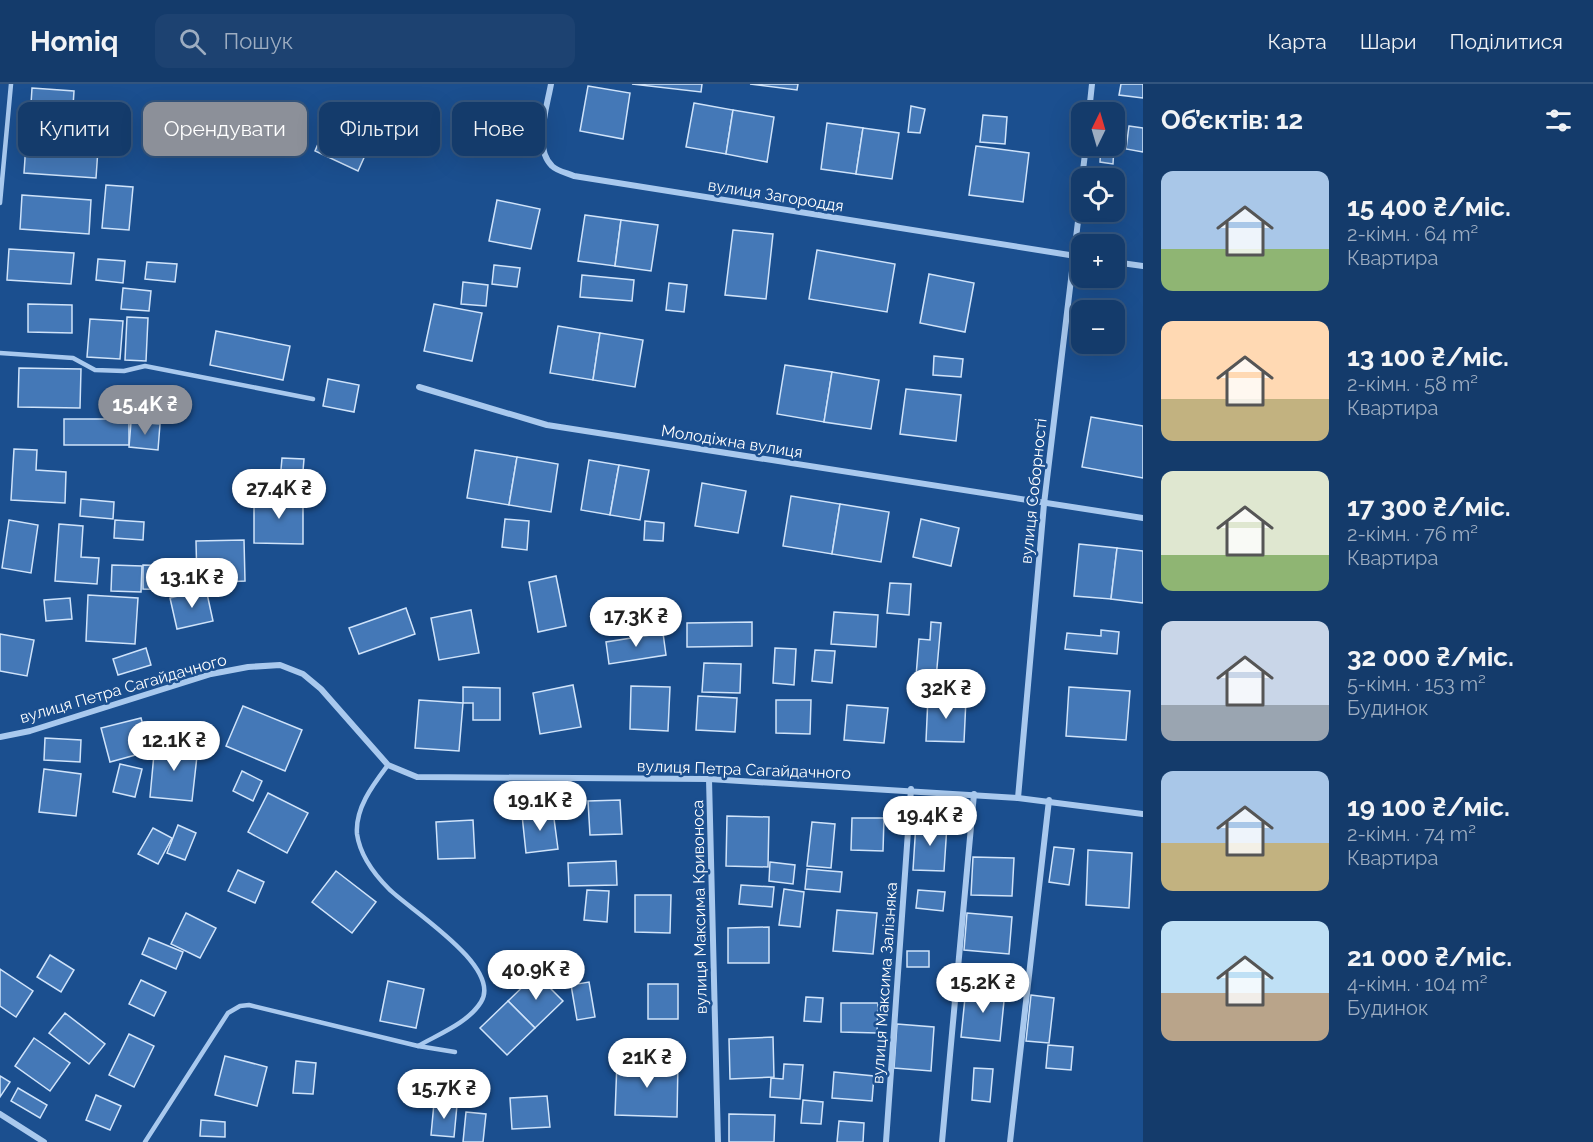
<!DOCTYPE html>
<html lang="uk">
<meta charset="utf-8">
<style>
body{margin:0;font-family:Raleway,sans-serif;background:#1d4271;color:#f1f3f6;height:100vh;display:flex;flex-direction:column;font-size:22px;white-space:nowrap}
*{box-sizing:border-box;margin:0}
p{font-size:20px;color:#9dadc1}
.icon{flex:none;width:33px;height:33px;fill:none;stroke:currentColor;stroke-width:2;stroke-linecap:round;stroke-linejoin:round}
.map{position:relative;flex:1;overflow:hidden}
.panel{display:flex;flex-direction:column;background:#143b6b;width:450px}
.panel>*{flex:none}
.guide{position:absolute;left:18px;top:18px;width:570px;height:54px;display:flex;gap:12px}
.needle{width:39px;rotate:5deg}
.fabs{position:absolute;left:1071px;top:18px;display:grid;gap:12px}
.fabs a{display:grid;place-items:center;width:54px;height:54px;border-radius:12px;background:#143b6b;box-shadow:0 6px 24px #0002,0 0 0 2px #33557e;font-size:30px}
.price{position:absolute;translate:-50% -51px;padding:0 14px;border-radius:21px;background:#fff;color:#222;font-size:20px;line-height:39px;filter:drop-shadow(0 2px 3px #0008)}
.price::after{content:'';position:absolute;left:50%;top:36px;width:18px;height:14px;margin-left:-9px;background:inherit;clip-path:polygon(0 0,100% 0,50% 100%)}
.price.on{background:#8c9099;color:#fff}
ul{padding:0;list-style:none}
li{display:flex;align-items:center;gap:18px;height:150px;padding:0 18px}
li span{display:grid;place-items:center;flex:none;width:168px;height:120px;border-radius:12px;color:#555}
li>.icon{margin-inline-start:auto}
span .icon{width:72px;height:72px;fill:#fffc;stroke-width:1}
li b{font-size:26px}
h2{display:flex;justify-content:space-between;align-items:center;height:72px;padding:0 18px;font-size:26px}
.tag{padding:0 21px;border-radius:12px;background:#143b6b;box-shadow:0 6px 24px #0002,0 0 0 2px #33557e;font-size:21px;line-height:54px}
.tag.on{background:#8c9099;color:#fff}
header{display:flex;align-items:center;gap:36px;box-sizing:border-box;height:84px;padding:0 30px;background:#143b6b;border-bottom:2px solid #33557e}
header strong{font-size:28px}
nav{display:flex;gap:33px;margin-inline-start:auto;font-size:21px}
.search{width:420px;height:54px;background:#1d4271;display:flex;align-items:center;gap:15px;box-sizing:border-box;padding:0 21px;border-radius:12px;color:#9dadc1;font-size:22px}
main{display:flex;flex:1;min-height:0}
.map>svg:first-child{display:block}
.building{fill:#4478b7;stroke:#cfe3fa;stroke-width:1.5}
.lines{fill:none;stroke-linecap:round;stroke-linejoin:round}
.service{stroke:#a9c9ee;stroke-width:4.5}
.minor{stroke:#a9c9ee;stroke-width:6}
.labels{text-anchor:middle;stroke-width:5;stroke-linejoin:round;paint-order:stroke}
.street-label{font-size:16px;fill:#fff;stroke:#1b4f8f}
</style>
<header>
<strong>Homiq</strong>
<div class="search"><svg class="icon" aria-label="search" viewBox="0 0 24 24"><circle cx="10" cy="10" r="6"/><path d="M15 15l6 6"/></svg>Пошук</div>
<nav><a>Карта</a><a>Шари</a><a>Поділитися</a></nav>
</header>
<main>
<div class="map">
<svg width="1143" height="1058" viewBox="0 0 1143 1058">
<rect width="100%" height="100%" fill="#1b4f8f"/>
<g class="building">
<path d="M632 0H702L701 8Z"/>
<path d="M750 0H798L797 6Z"/>
<path d="M1121 0H1143V14L1119 11Z"/>
<path d="M588 2 630 9 623 55 580 47Z"/>
<path d="M32 4 74 7 72 39 30 36Z"/>
<path d="M337 17 381 36 358 87 315 67Z"/>
<path d="M694 19 733 26 726 70 686 63Z"/>
<path d="M911 22 925 25 920 49 908 48Z"/>
<path d="M733 26 774 33 767 78 726 70Z"/>
<path d="M983 31 1007 33 1005 60 980 58Z"/>
<path d="M827 39 863 44 856 90 821 85Z"/>
<path d="M1129 42 1143 44V68L1126 65Z"/>
<path d="M863 44 899 49 892 95 856 90Z"/>
<path d="M26 60 98 65 96 94 24 89Z"/>
<path d="M976 62 1029 69 1023 118 969 111Z"/>
<path d="M1101 62H1114L1113 80 1100 78Z"/>
<path d="M106 101 133 103 129 146 102 144Z"/>
<path d="M22 111 91 116 89 150 20 145Z"/>
<path d="M497 116 540 125 531 165 489 157Z"/>
<path d="M585 131 621 136 615 182 578 177Z"/>
<path d="M621 136 658 141 651 187 615 182Z"/>
<path d="M733 146 773 150 766 215 725 211Z"/>
<path d="M9 165 74 169 71 200 7 196Z"/>
<path d="M817 166 895 180 887 228 809 215Z"/>
<path d="M98 175 125 177 123 199 96 196Z"/>
<path d="M147 178 177 180 175 198 145 195Z"/>
<path d="M494 181 520 184 517 203 492 200Z"/>
<path d="M929 190 974 199 965 248 920 239Z"/>
<path d="M582 191 634 196 632 217 580 213Z"/>
<path d="M463 198 488 201 486 222 461 220Z"/>
<path d="M669 199 687 201 684 228 666 226Z"/>
<path d="M123 204 151 207 149 227 121 225Z"/>
<path d="M28 220 72 221V249L28 248Z"/>
<path d="M434 220 482 229 472 277 424 267Z"/>
<path d="M127 233 148 234 146 277 125 276Z"/>
<path d="M90 235 123 237 120 275 87 273Z"/>
<path d="M558 242 600 249 593 296 550 289Z"/>
<path d="M216 247 290 262 283 296 210 281Z"/>
<path d="M600 249 643 256 635 303 593 296Z"/>
<path d="M934 272 963 275 961 293 933 291Z"/>
<path d="M785 281 832 288 824 338 777 330Z"/>
<path d="M19 284 81 285 80 324 18 323Z"/>
<path d="M832 288 879 296 871 345 824 338Z"/>
<path d="M328 295 359 301 354 328 323 322Z"/>
<path d="M906 305 961 311 956 357 900 350Z"/>
<path d="M1091 333 1143 342V394L1082 383Z"/>
<rect x="64" y="335" width="65" height="26"/>
<path d="M131 338 160 340 158 366 129 363Z"/>
<path d="M14 365 37 366 36 386 66 388 65 419 11 416Z"/>
<path d="M475 366 517 373 509 421 467 414Z"/>
<path d="M517 373 558 380 551 428 509 421Z"/>
<path d="M282 374 304 375 302 399 280 397Z"/>
<path d="M589 376 619 381 610 431 581 426Z"/>
<path d="M619 381 649 386 640 436 610 431Z"/>
<path d="M702 399 746 407 738 449 695 442Z"/>
<path d="M791 412 840 420 832 470 783 462Z"/>
<path d="M254 413H303V460L254 459Z"/>
<path d="M81 415 114 418 113 435 80 432Z"/>
<path d="M840 420 889 428 881 478 832 470Z"/>
<path d="M505 435 529 437 527 466 502 463Z"/>
<path d="M921 435 959 444 951 482 913 473Z"/>
<path d="M9 436 38 441 31 489 2 484Z"/>
<path d="M115 436 144 438 143 456 114 454Z"/>
<path d="M645 437 664 439 663 457 644 456Z"/>
<path d="M59 440 83 442 81 473 99 474 97 500 55 497Z"/>
<path d="M244 456 245 497 197 499 196 457Z"/>
<path d="M1079 460 1117 464 1111 515 1074 512Z"/>
<path d="M1117 464 1143 467V519L1111 515Z"/>
<path d="M112 481 142 482 141 508 111 507Z"/>
<path d="M143 481 179 482 178 506 143 505Z"/>
<path d="M556 492 566 542 538 548 529 498Z"/>
<path d="M890 499 911 500 909 531 887 529Z"/>
<path d="M206 505 213 537 177 545 170 514Z"/>
<path d="M88 511 138 514 135 560 86 557Z"/>
<path d="M70 514 72 535 46 537 44 516Z"/>
<path d="M406 524 415 550 359 570 349 544Z"/>
<path d="M471 526 479 569 439 576 431 534Z"/>
<path d="M834 528 878 531 876 563 831 560Z"/>
<path d="M752 538V562L687 563V539Z"/>
<path d="M931 538 941 539 935 606 915 605 919 555 930 556Z"/>
<path d="M1101 546 1119 548 1117 570 1065 565 1067 549 1101 552Z"/>
<path d="M663 549 666 571 609 580 606 558Z"/>
<path d="M0 550 34 556 27 592 0 587Z"/>
<path d="M146 564 151 581 118 591 113 575Z"/>
<path d="M775 564 796 565 794 601 773 599Z"/>
<path d="M815 566 835 567 832 599 812 597Z"/>
<path d="M704 579 741 580 740 609 702 608Z"/>
<path d="M573 601 581 643 540 650 533 609Z"/>
<path d="M631 602 670 603 668 647 630 645Z"/>
<path d="M463 603 500 604V636H473V619H463Z"/>
<path d="M1069 603 1130 607 1126 656 1066 652Z"/>
<path d="M698 612 737 614 735 648 696 646Z"/>
<path d="M928 613 966 615 964 658 926 657Z"/>
<path d="M419 616 463 619 459 667 415 664Z"/>
<path d="M776 616H811L810 650 776 649Z"/>
<path d="M847 621 888 624 884 659 844 656Z"/>
<path d="M243 622 302 646 285 687 226 662Z"/>
<path d="M141 634 150 667 110 678 101 644Z"/>
<path d="M45 654 81 656 80 678 44 676Z"/>
<path d="M155 659 198 663 192 717 150 713Z"/>
<path d="M120 680 142 685 135 713 113 708Z"/>
<path d="M44 685 81 690 76 732 39 728Z"/>
<path d="M242 687 262 697 253 717 233 707Z"/>
<path d="M268 709 308 729 287 769 248 748Z"/>
<path d="M620 716 622 750 590 751 588 717Z"/>
<path d="M553 727 558 765 526 769 522 731Z"/>
<path d="M727 732 769 733 768 783 726 782Z"/>
<path d="M852 734H884L883 767 851 766Z"/>
<path d="M473 736 475 774 438 775 436 738Z"/>
<path d="M812 738 835 740 831 784 807 782Z"/>
<path d="M916 739 947 741 944 787 913 786Z"/>
<path d="M178 741 196 749 185 776 167 769Z"/>
<path d="M153 744 172 754 158 780 138 770Z"/>
<path d="M1054 763 1074 765 1069 801 1049 798Z"/>
<path d="M1088 766 1132 769 1129 824 1086 821Z"/>
<path d="M973 773 1014 774 1012 812 971 811Z"/>
<path d="M616 777 617 801 569 802 568 779Z"/>
<path d="M770 778 795 781 793 800 769 797Z"/>
<path d="M807 785 842 788 840 808 805 805Z"/>
<path d="M238 786 264 798 255 819 228 807Z"/>
<path d="M336 787 376 818 352 849 312 818Z"/>
<path d="M741 801 774 803 772 823 739 820Z"/>
<path d="M784 805 804 808 800 843 779 841Z"/>
<path d="M587 806 609 807 607 838 584 836Z"/>
<path d="M918 806 945 808 943 827 916 824Z"/>
<path d="M635 811H671L670 849 635 848Z"/>
<path d="M837 826 877 829 873 870 833 867Z"/>
<path d="M186 829 216 844 200 874 171 860Z"/>
<path d="M967 829 1012 833 1009 870 964 866Z"/>
<path d="M769 843V879H728V844Z"/>
<path d="M149 854 183 868 176 885 142 870Z"/>
<rect x="907" y="867" width="22" height="16"/>
<path d="M50 871 74 886 61 908 37 893Z"/>
<path d="M0 885 33 907 16 933 0 922Z"/>
<path d="M536 890 563 917 535 944 508 917Z"/>
<path d="M141 896 166 908 154 932 129 920Z"/>
<path d="M388 897 424 905 416 944 380 937Z"/>
<path d="M589 898 595 933 577 936 571 901Z"/>
<rect x="648" y="900" width="30" height="35"/>
<path d="M966 904 1005 907 1000 957 961 953Z"/>
<path d="M1031 911 1054 914 1049 959 1026 957Z"/>
<path d="M806 913 823 914 821 938 804 937Z"/>
<path d="M508 917 535 944 507 971 480 944Z"/>
<path d="M841 919H878L877 949 841 948Z"/>
<path d="M65 929 105 960 89 980 49 949Z"/>
<path d="M897 940 934 943 931 987 894 984Z"/>
<path d="M129 950 154 962 134 1003 109 991Z"/>
<path d="M773 953 774 993 730 995 729 955Z"/>
<path d="M34 954 70 979 50 1007 15 982Z"/>
<path d="M1048 961 1073 963 1071 986 1046 984Z"/>
<path d="M225 972 267 983 257 1022 215 1011Z"/>
<path d="M296 977 316 979 313 1010 293 1009Z"/>
<path d="M617 977 678 978 677 1033 615 1031Z"/>
<path d="M784 980 803 981 800 1015 770 1013 771 994 783 995Z"/>
<path d="M974 984 993 985 990 1018 972 1016Z"/>
<path d="M834 988 874 992 872 1017 832 1014Z"/>
<path d="M0 992 10 998 0 1013Z"/>
<rect x="407" y="995" width="42" height="22"/>
<path d="M18 1004 47 1021 40 1034 11 1017Z"/>
<path d="M96 1011 121 1022 110 1046 86 1036Z"/>
<path d="M547 1012 550 1043 512 1045 510 1014Z"/>
<path d="M803 1016 823 1018 821 1040 801 1039Z"/>
<path d="M434 1019 457 1021 454 1053 431 1051Z"/>
<path d="M466 1028 486 1030 483 1058H463Z"/>
<path d="M729 1030 775 1031 774 1058H729Z"/>
<path d="M201 1036 225 1038V1053L200 1052Z"/>
<path d="M839 1037 864 1039 863 1058H837Z"/>
</g>
<g class="lines">
<g class="service">
<path d="M0 119 11 0"/>
<path d="M0 269 73 274 95 286 124 287 145 282 313 315"/>
<path d="M418 962 455 968"/>
<path d="M145 1058 228 929 240 922 249 921 418 962C439 950 468 939 481 918 503 883 410 826 389 805 374 790 360 771 357 750 355 724 373 701 388 681"/>
</g>
<g class="minor">
<path d="M551 0C547 23 533 64 552 82 557 87 567 89 574 92L1082 173"/>
<path d="M1089 28 1092 0"/>
<path d="M1082 94 1086 62"/>
<path d="M1114 178 1143 182"/>
<path d="M419 303 547 341 1143 434"/>
<path d="M0 653 30 647 211 590 248 583 280 581 303 590 321 605 388 681 417 693 709 695 1018 714 1143 730"/>
<path d="M709 695 718 1058"/>
<path d="M1018 714 1044 420 1082 104"/>
<path d="M0 1030 44 1058"/>
<path d="M886 1058 911 705"/>
<path d="M942 1058 974 710"/>
<path d="M1010 1058 1049 716"/>
</g>
</g>
<g class="labels">
<g class="street-label">
<text transform="translate(776 111) rotate(9)" y="6">вулиця Загороддя</text>
<text transform="translate(732 357) rotate(9)" y="6">Молодіжна вулиця</text>
<text transform="translate(1033 407) rotate(-84)" y="6">вулиця Соборності</text>
<text transform="translate(123 604) rotate(-16)" y="6">вулиця Петра Сагайдачного</text>
<text transform="translate(744 685) rotate(2)" y="6">вулиця Петра Сагайдачного</text>
<text transform="translate(699 823) rotate(-91)" y="6">вулиця Максима Кривоноса</text>
<text transform="translate(884 899) rotate(-86)" y="6">вулиця Максима Залізняка</text>
</g>
</g>
</svg>
<div class="fabs">
<a><svg class="needle" viewBox="-14 -14 28 28"><path d="M0-13l5 13h-10z" fill="#e53935"/><path d="M0 13l5-13h-10z" fill="#9dadc1"/></svg></a>
<a><svg class="icon" aria-label="locate" viewBox="0 0 24 24"><circle cx="12" cy="12" r="6"/><path d="M12 2v4M12 18v4M2 12h4M18 12h4"/></svg></a>
<a>+</a>
<a>−</a>
</div>
<b class="price on" style="left:145px;top:352px">15.4K ₴</b>
<b class="price" style="left:279px;top:436px">27.4K ₴</b>
<b class="price" style="left:192px;top:525px">13.1K ₴</b>
<b class="price" style="left:636px;top:564px">17.3K ₴</b>
<b class="price" style="left:946px;top:636px">32K ₴</b>
<b class="price" style="left:174px;top:688px">12.1K ₴</b>
<b class="price" style="left:540px;top:748px">19.1K ₴</b>
<b class="price" style="left:930px;top:763px">19.4K ₴</b>
<b class="price" style="left:536px;top:917px">40.9K ₴</b>
<b class="price" style="left:983px;top:930px">15.2K ₴</b>
<b class="price" style="left:647px;top:1005px">21K ₴</b>
<b class="price" style="left:444px;top:1036px">15.7K ₴</b>
<div class="guide">
<a class="tag">Купити</a>
<a class="tag on">Орендувати</a>
<a class="tag">Фільтри</a>
<a class="tag">Нове</a>
</div>
</div>
<section class="panel">
<h2>Об’єктів: 12<svg class="icon" aria-label="filters" viewBox="0 0 24 24"><path d="M4 7h16M4 17h16"/><circle cx="9" cy="7" r="2"/><circle cx="15" cy="17" r="2"/></svg></h2>
<ul>
<li><span style="background:linear-gradient(#a9c7e8 65%,#8fb573 0)"><svg class="icon" aria-label="home" viewBox="0 0 24 24"><path d="M3 11l9-7 9 7M6 9v11h12V9"/></svg></span><div><b>15 400 ₴/міс.</b><p>2-кімн. · 64 m²</p><p>Квартира</p></div></li>
<li><span style="background:linear-gradient(#ffd9b3 65%,#c2b280 0)"><svg class="icon" aria-label="home" viewBox="0 0 24 24"><path d="M3 11l9-7 9 7M6 9v11h12V9"/></svg></span><div><b>13 100 ₴/міс.</b><p>2-кімн. · 58 m²</p><p>Квартира</p></div></li>
<li><span style="background:linear-gradient(#dfe7d0 70%,#8fb573 0)"><svg class="icon" aria-label="home" viewBox="0 0 24 24"><path d="M3 11l9-7 9 7M6 9v11h12V9"/></svg></span><div><b>17 300 ₴/міс.</b><p>2-кімн. · 76 m²</p><p>Квартира</p></div></li>
<li><span style="background:linear-gradient(#c9d6e8 70%,#9aa5b1 0)"><svg class="icon" aria-label="home" viewBox="0 0 24 24"><path d="M3 11l9-7 9 7M6 9v11h12V9"/></svg></span><div><b>32 000 ₴/міс.</b><p>5-кімн. · 153 m²</p><p>Будинок</p></div></li>
<li><span style="background:linear-gradient(#a9c7e8 60%,#c2b280 0)"><svg class="icon" aria-label="home" viewBox="0 0 24 24"><path d="M3 11l9-7 9 7M6 9v11h12V9"/></svg></span><div><b>19 100 ₴/міс.</b><p>2-кімн. · 74 m²</p><p>Квартира</p></div></li>
<li><span style="background:linear-gradient(#bfe0f5 60%,#b9a48a 0)"><svg class="icon" aria-label="home" viewBox="0 0 24 24"><path d="M3 11l9-7 9 7M6 9v11h12V9"/></svg></span><div><b>21 000 ₴/міс.</b><p>4-кімн. · 104 m²</p><p>Будинок</p></div></li>
</ul>
</section>
</main>
